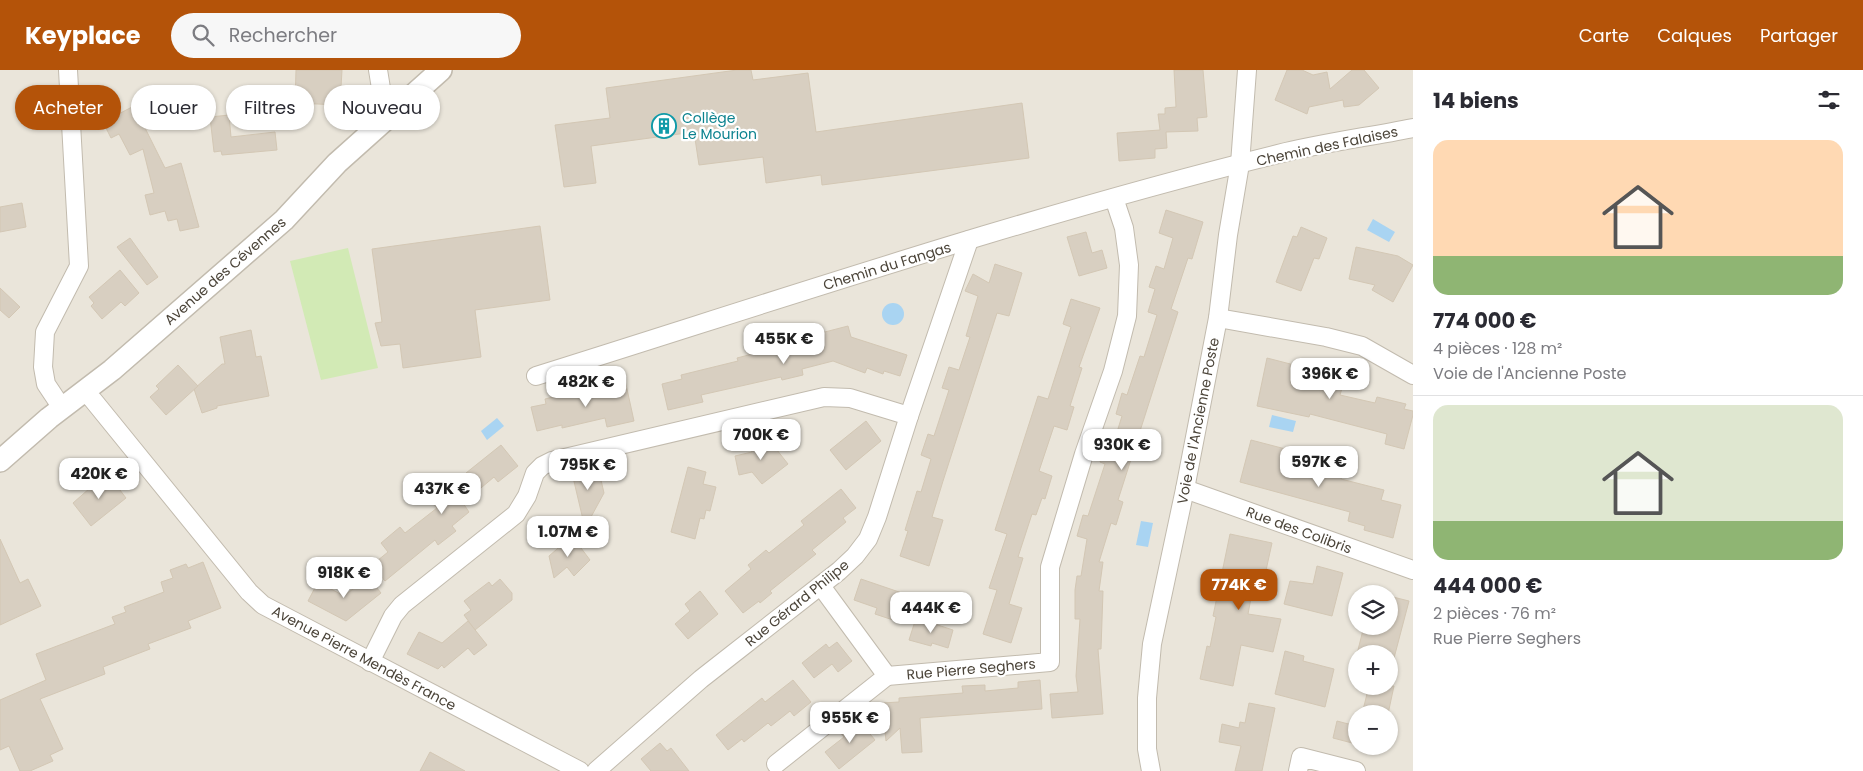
<!DOCTYPE html>
<html lang="fr">
<meta charset="utf-8">
<style>
body{margin:0;font-family:Poppins,sans-serif;background:#f7f7f7;color:#2b2b33;height:100vh;display:flex;flex-direction:column;font-size:19px;white-space:nowrap}
*{box-sizing:border-box;margin:0}
p{font-size:16px;color:#7c7c81}
.icon{flex:none;width:28px;height:28px;fill:none;stroke:currentColor;stroke-width:2;stroke-linecap:round;stroke-linejoin:round}
.map{position:relative;flex:1;overflow:hidden}
.side{display:flex;flex-direction:column;background:#fff;width:450px}
.side>*{flex:none}
.banner{position:absolute;left:15px;top:15px;width:475px;height:45px;display:flex;gap:10px}
.fabs{position:absolute;left:1348px;top:515px;display:grid;gap:10px}
.fabs a{display:grid;place-items:center;width:50px;height:50px;border-radius:50%;background:#fff;box-shadow:0 1px 4px #0004;font-size:25px}
.price{position:absolute;translate:-50% -42px;padding:0 11px;border-radius:10px;background:#fff;color:#222;font-size:16px;line-height:32px;filter:drop-shadow(0 1px 2px #0008)}
.price::after{content:'';position:absolute;left:50%;top:30px;width:15px;height:11px;margin-left:-8px;background:inherit;clip-path:polygon(0 0,100% 0,50% 100%)}
.price.on{background:#b45309;color:#fff}
ul{padding:0;list-style:none}
li{display:grid;align-content:center;gap:10px;height:265px;padding:0 20px}
li+li{border-top:1px solid #e1e1e2}
li span{display:grid;place-items:center;height:155px;border-radius:15px;color:#555}
li>.icon{margin-inline-start:auto}
span .icon{width:90px;height:90px;fill:#fffc;stroke-width:1}
li b{font-size:21px}
h2{display:flex;justify-content:space-between;align-items:center;height:60px;padding:0 20px;font-size:21px}
.pill{padding:0 18px;border-radius:22px;background:#fff;box-shadow:0 1px 4px #0004;font-size:18px;line-height:45px}
.pill.on{background:#b45309;color:#fff}
header{display:flex;align-items:center;gap:30px;box-sizing:border-box;height:70px;padding:0 25px;background:#b45309;color:#fff}
header strong{font-size:24px}
nav{display:flex;gap:28px;margin-inline-start:auto;font-size:18px}
.search{width:350px;height:45px;background:#f7f7f7;display:flex;align-items:center;gap:12px;box-sizing:border-box;padding:0 18px;border-radius:28px;color:#7c7c81;font-size:19px}
main{display:flex;flex:1;min-height:0}
.map>svg:first-child{display:block}
.residential{fill:#eae5da;fill-rule:evenodd}
.green{fill:#d2eab5}
.water{fill:#a9d4f2}
.building{fill:#d8cfc1;stroke:#d3c7b4}
.lines{fill:none;stroke-linecap:round;stroke-linejoin:round}
.minor-casing{stroke:#c2bbae;stroke-width:20}
.tertiary-casing{stroke:#c2bbae;stroke-width:24}
.minor{stroke:#fff;stroke-width:18}
.tertiary{stroke:#fff;stroke-width:21}
.labels{text-anchor:middle;stroke-width:4.5;stroke-linejoin:round;paint-order:stroke}
.culture-label{font-size:14px;fill:#0d838f;stroke:#fff;text-anchor:start}
.street-label{font-size:14px;fill:#4b4439;stroke:#fff}
</style>
<header>
<strong>Keyplace</strong>
<div class="search"><svg class="icon" aria-label="search" viewBox="0 0 24 24"><circle cx="10" cy="10" r="6"/><path d="M15 15l6 6"/></svg>Rechercher</div>
<nav><a>Carte</a><a>Calques</a><a>Partager</a></nav>
</header>
<main>
<div class="map">
<svg width="1413" height="701" viewBox="0 0 1413 701">
<rect width="100%" height="100%" fill="#f6f3ec"/>
<path class="residential" d="M0 0H1413V701H0ZM1356 524H1389V556H1356ZM1356 584H1389V616H1356ZM1356 644H1389V676H1356Z"/>
<path class="green" d="M348 178 378 298 321 310 290 191Z"/>
<g class="water">
<path d="M1373 149 1395 162 1389 172 1367 160Z"/>
<circle cx="893" cy="244" r="11"/>
<path d="M1272 345 1296 351 1293 362 1269 357Z"/>
<path d="M497 348 504 356 487 370 481 361Z"/>
<path d="M1141 451 1153 453 1148 477 1136 475Z"/>
</g>
<g class="building">
<path d="M296 0H342L340 35 295 33Z"/>
<path d="M737 0H751L753 10 808 3 816 62 1022 33 1029 88 822 115 821 105 766 113 763 87 699 95 694 62 591 76 596 113 564 117 555 55 610 48 606 18Z"/>
<path d="M1174 0H1203L1207 47 1197 48 1198 61 1166 62 1167 78 1155 79V88L1119 91 1117 63 1160 60 1158 44H1165V38L1176 37Z"/>
<path d="M1287 0H1302L1313 5 1327 2 1330 19 1352 0H1364L1379 18 1359 35 1344 37 1343 30 1309 37 1307 44 1275 30Z"/>
<path d="M134 36 165 98 181 93 199 157 180 161 177 149 168 151 165 141 150 145 145 125 154 123 143 79 130 85 119 64 111 68 103 52Z"/>
<path d="M229 45 231 67 275 62 277 80 222 85 221 81 214 82 210 47Z"/>
<path d="M22 133 26 157 0 162V137Z"/>
<path d="M1166 140 1203 152 1192 189 1188 188 1171 239 1178 242 1118 430 1123 432 1116 455 1111 453 1099 492H1103L1099 521H1103L1101 579H1098L1103 644 1052 648 1050 624 1078 622 1076 606 1080 549H1075V520L1077 506H1081L1087 469 1077 466 1083 445 1088 446 1105 394 1100 392 1105 376 1112 378 1122 346 1116 344 1122 323 1127 325 1140 286 1144 287 1157 245 1148 242 1155 219 1149 217 1156 196 1164 199 1173 168 1159 163Z"/>
<path d="M540 156 550 230 475 240 481 287 403 298 400 274 381 276 375 253 382 252 372 179Z"/>
<path d="M1301 157 1327 168 1319 189 1314 188 1301 221 1276 212 1293 166 1297 167Z"/>
<path d="M1086 162 1092 183 1102 180 1107 198 1079 206 1067 167Z"/>
<path d="M130 168 158 207 147 215 117 177Z"/>
<path d="M1356 177 1398 186 1413 195 1393 232 1372 220 1375 215 1349 209Z"/>
<path d="M995 194 1022 203 1009 246 997 243 943 411 932 447 943 450 929 496 900 486 908 461 905 460 917 421 921 422 931 389 921 385 928 364 934 366 949 320 942 318 949 297 959 300 970 267 966 266 978 226 965 221 973 204 989 213Z"/>
<path d="M120 200 139 223 125 236 121 232 102 249 91 236 94 233 89 227Z"/>
<path d="M0 218 20 237 9 248 0 240Z"/>
<path d="M1071 229 1100 238 1079 297 1082 298 1070 336 1074 337 1067 360 1054 356 1039 401 1052 406 1045 429 1042 428 1036 445 1032 444 1018 487 1023 488 1009 534 1022 538 1011 573 983 564 997 520 989 518 1007 464 995 460 1038 326 1048 329 1071 257 1063 254Z"/>
<path d="M848 256 851 267 907 285 900 306 884 301 883 304 867 298 865 303 833 291 802 299 803 305 782 310 781 307 701 325 703 332 668 340 662 314 682 309 681 305 738 291 737 288 760 282 759 279Z"/>
<path d="M251 260 256 287 261 286 269 326 217 336V338L202 343 194 319 222 294H225L220 267Z"/>
<path d="M1267 288 1302 297 1303 293 1341 302 1338 318H1342L1340 325 1375 333 1377 327 1406 334 1404 339 1413 341V345L1404 379 1385 374 1387 364 1310 344 1309 347 1257 336Z"/>
<path d="M178 295 198 316 166 345 150 327 159 319 156 316Z"/>
<path d="M625 310 634 351 607 357 605 348 562 358V355L537 361 531 337 546 334 545 329 569 323 570 326 608 317 607 314Z"/>
<path d="M866 351 881 371 846 400 830 380Z"/>
<path d="M766 366 788 394 762 414 752 402 739 405 735 386 752 382 751 378Z"/>
<path d="M1251 370 1297 382 1295 393 1342 405 1341 409 1384 420 1381 430 1401 435 1393 468 1364 460 1365 456 1348 451 1350 442 1240 412Z"/>
<path d="M501 375 518 396 498 412 494 407 463 433 469 442 452 456 456 461 438 475 435 470 385 511 372 495 388 482 381 473 400 457 405 463 437 438 434 434 468 406 466 403Z"/>
<path d="M598 397 604 423 585 458 572 403Z"/>
<path d="M688 397 706 402 703 414 716 417 710 441 706 440 704 449 700 448 695 469 671 462Z"/>
<path d="M107 403 126 428 91 456 73 433Z"/>
<path d="M841 419 856 438 843 448 846 452 812 480 816 484 770 521 772 523 760 533 759 531 743 543 725 521 751 499 748 495 766 480 769 483 804 455 801 451Z"/>
<path d="M1230 464 1272 473 1263 514 1254 512 1248 544 1281 549 1273 582 1241 575 1233 616 1200 609 1207 576 1210 577 1216 547 1213 546Z"/>
<path d="M572 466 590 490 574 506 567 497 554 508 549 486Z"/>
<path d="M0 469 20 513 28 509 41 536 0 555Z"/>
<path d="M203 492 221 538 188 551 191 558 148 574 150 579 103 597 105 604 40 629 63 679 50 685 53 691 30 701H20L9 676 0 680V630L46 610 36 584 115 554 112 547 126 542 124 537 164 522 161 512 173 508 170 500 186 494 188 498Z"/>
<path d="M1317 496 1343 503 1332 546 1284 534 1290 511 1313 514Z"/>
<path d="M368 507 381 523 346 551 308 531 318 512 344 526Z"/>
<path d="M500 509 512 523V530L475 560 464 545 471 540 464 531 489 512 492 516Z"/>
<path d="M861 509 905 524 896 551 875 544 877 538 854 530Z"/>
<path d="M700 521 718 544 688 569 675 554 690 541 685 534Z"/>
<path d="M1389 526 1409 531 1394 588H1389V584H1357L1364 556H1389Z"/>
<path d="M916 548 953 560 948 578 932 573 931 576 909 570Z"/>
<path d="M468 551 487 575 474 585 468 578 444 598 442 595 438 599 407 584 419 562 442 573Z"/>
<path d="M837 572 852 591 838 602 832 594 814 608 802 593 826 574 829 578Z"/>
<path d="M1285 581 1304 586 1303 591 1334 599 1325 637 1275 624Z"/>
<path d="M793 610 811 632 794 646 790 641 771 656 768 653 744 672 742 669 728 680 716 665 762 628 765 632Z"/>
<path d="M1040 610 1042 639 920 648 922 682 902 683 900 658 886 671 882 633 899 632V628L963 623 962 616 985 615V621L1018 618V612Z"/>
<path d="M1369 616H1394L1388 644H1362Z"/>
<path d="M1249 633 1275 638 1262 701H1235L1241 676 1219 672 1222 654 1239 658 1240 652 1245 653Z"/>
<path d="M857 648 875 670 839 699 825 682 844 667 840 662Z"/>
<path d="M1337 651 1356 656V674L1333 668Z"/>
<path d="M660 673 667 681 671 678 689 701H651L641 689Z"/>
<path d="M430 682 465 701H420Z"/>
</g>
<g class="lines">
<defs>
<g id="minor">
<path d="M378 0 386 49"/>
<path d="M1218 248 1326 267 1362 276 1413 305"/>
<path d="M536 306C782 229 1027 146 1278 84 1322 73 1368 67 1413 58"/>
<path d="M84 321 93 330 249 522 263 535 580 701"/>
<path d="M62 338 46 314 43 297 45 262 79 196 68 0"/>
<path d="M1185 419 1413 500"/>
<path d="M821 516 887 606 1050 592V497L1084 384 1113 301 1127 246 1129 195 1124 158 1114 128"/>
<path d="M370 592 393 546 402 535 516 444 527 426 535 403 542 396 552 391 824 327 850 328 909 346"/>
<path d="M776 694 887 606"/>
<path d="M596 701 701 609 839 501 855 486 868 469 877 447 909 346 969 170"/>
<path d="M1151 701 1147 679V628L1152 574 1185 419 1218 248 1228 165 1240 94 1247 0"/>
<path d="M1298 701 1301 687 1356 701"/>
</g>
<path id="tertiary" d="M0 391 49 348 112 300 284 150 337 93 441 0"/>
</defs>
<use href="#minor" class="minor-casing"/>
<use href="#tertiary" class="tertiary-casing"/>
<use href="#minor" class="minor"/>
<use href="#tertiary" class="tertiary"/>
</g>
<defs>
<symbol id="building-ring" viewBox="-11 -11 22 22"><circle r="9.5" fill="#fff" stroke="#0f9aa8" stroke-width="1.5"/><path d="M-4-6H4V6H1V3H-1V6H-4ZM-2.5-4.3h1.7v1.8h-1.7ZM.8-4.3h1.7v1.8H.8ZM-2.5-1h1.7V.8h-1.7ZM.8-1h1.7V.8H.8Z" fill="#0f9aa8"/></symbol>
</defs>
<g fill-rule="evenodd">
<use href="#building-ring" x="650" y="42" width="28" height="28"/>
</g>
<g class="labels">
<g class="culture-label">
<text x="682" y="53">Collège<tspan x="682" dy="16">Le Mourion</tspan></text>
</g>
<g class="street-label">
<text transform="translate(1327 76) rotate(-12)" y="5">Chemin des Falaises</text>
<text transform="translate(887 196) rotate(-17)" y="5">Chemin du Fangas</text>
<text transform="translate(225 201) rotate(-41)" y="5">Avenue des Cévennes</text>
<text transform="translate(1198 351) rotate(-79)" y="5">Voie de l'Ancienne Poste</text>
<text transform="translate(1299 460) rotate(20)" y="5">Rue des Colibris</text>
<text transform="translate(797 533) rotate(-39)" y="5">Rue Gérard Philipe</text>
<text transform="translate(364 588) rotate(28)" y="5">Avenue Pierre Mendès France</text>
<text transform="translate(971 599) rotate(-5)" y="5">Rue Pierre Seghers</text>
</g>
</g>
</svg>
<div class="fabs">
<a><svg class="icon" aria-label="layers" viewBox="0 0 24 24"><path d="M12 4l9 5-9 5-9-5zM3 14l9 5 9-5"/></svg></a>
<a>+</a>
<a>−</a>
</div>
<b class="price" style="left:784px;top:295px">455K €</b>
<b class="price" style="left:1330px;top:330px">396K €</b>
<b class="price" style="left:586px;top:338px">482K €</b>
<b class="price" style="left:761px;top:391px">700K €</b>
<b class="price" style="left:1122px;top:401px">930K €</b>
<b class="price" style="left:1319px;top:418px">597K €</b>
<b class="price" style="left:588px;top:421px">795K €</b>
<b class="price" style="left:99px;top:430px">420K €</b>
<b class="price" style="left:442px;top:445px">437K €</b>
<b class="price" style="left:568px;top:488px">1.07M €</b>
<b class="price" style="left:344px;top:529px">918K €</b>
<b class="price on" style="left:1239px;top:541px">774K €</b>
<b class="price" style="left:931px;top:564px">444K €</b>
<b class="price" style="left:850px;top:674px">955K €</b>
<div class="banner">
<a class="pill on">Acheter</a>
<a class="pill">Louer</a>
<a class="pill">Filtres</a>
<a class="pill">Nouveau</a>
</div>
</div>
<section class="side">
<h2>14 biens<svg class="icon" aria-label="filters" viewBox="0 0 24 24"><path d="M4 7h16M4 17h16"/><circle cx="9" cy="7" r="2"/><circle cx="15" cy="17" r="2"/></svg></h2>
<ul>
<li><span style="background:linear-gradient(#ffd9b3 75%,#8fb573 0)"><svg class="icon" aria-label="home" viewBox="0 0 24 24"><path d="M3 11l9-7 9 7M6 9v11h12V9"/></svg></span><div><b>774 000 €</b><p>4 pièces · 128 m²</p><p>Voie de l'Ancienne Poste</p></div></li>
<li><span style="background:linear-gradient(#dfe7d0 75%,#8fb573 0)"><svg class="icon" aria-label="home" viewBox="0 0 24 24"><path d="M3 11l9-7 9 7M6 9v11h12V9"/></svg></span><div><b>444 000 €</b><p>2 pièces · 76 m²</p><p>Rue Pierre Seghers</p></div></li>
</ul>
</section>
</main>
